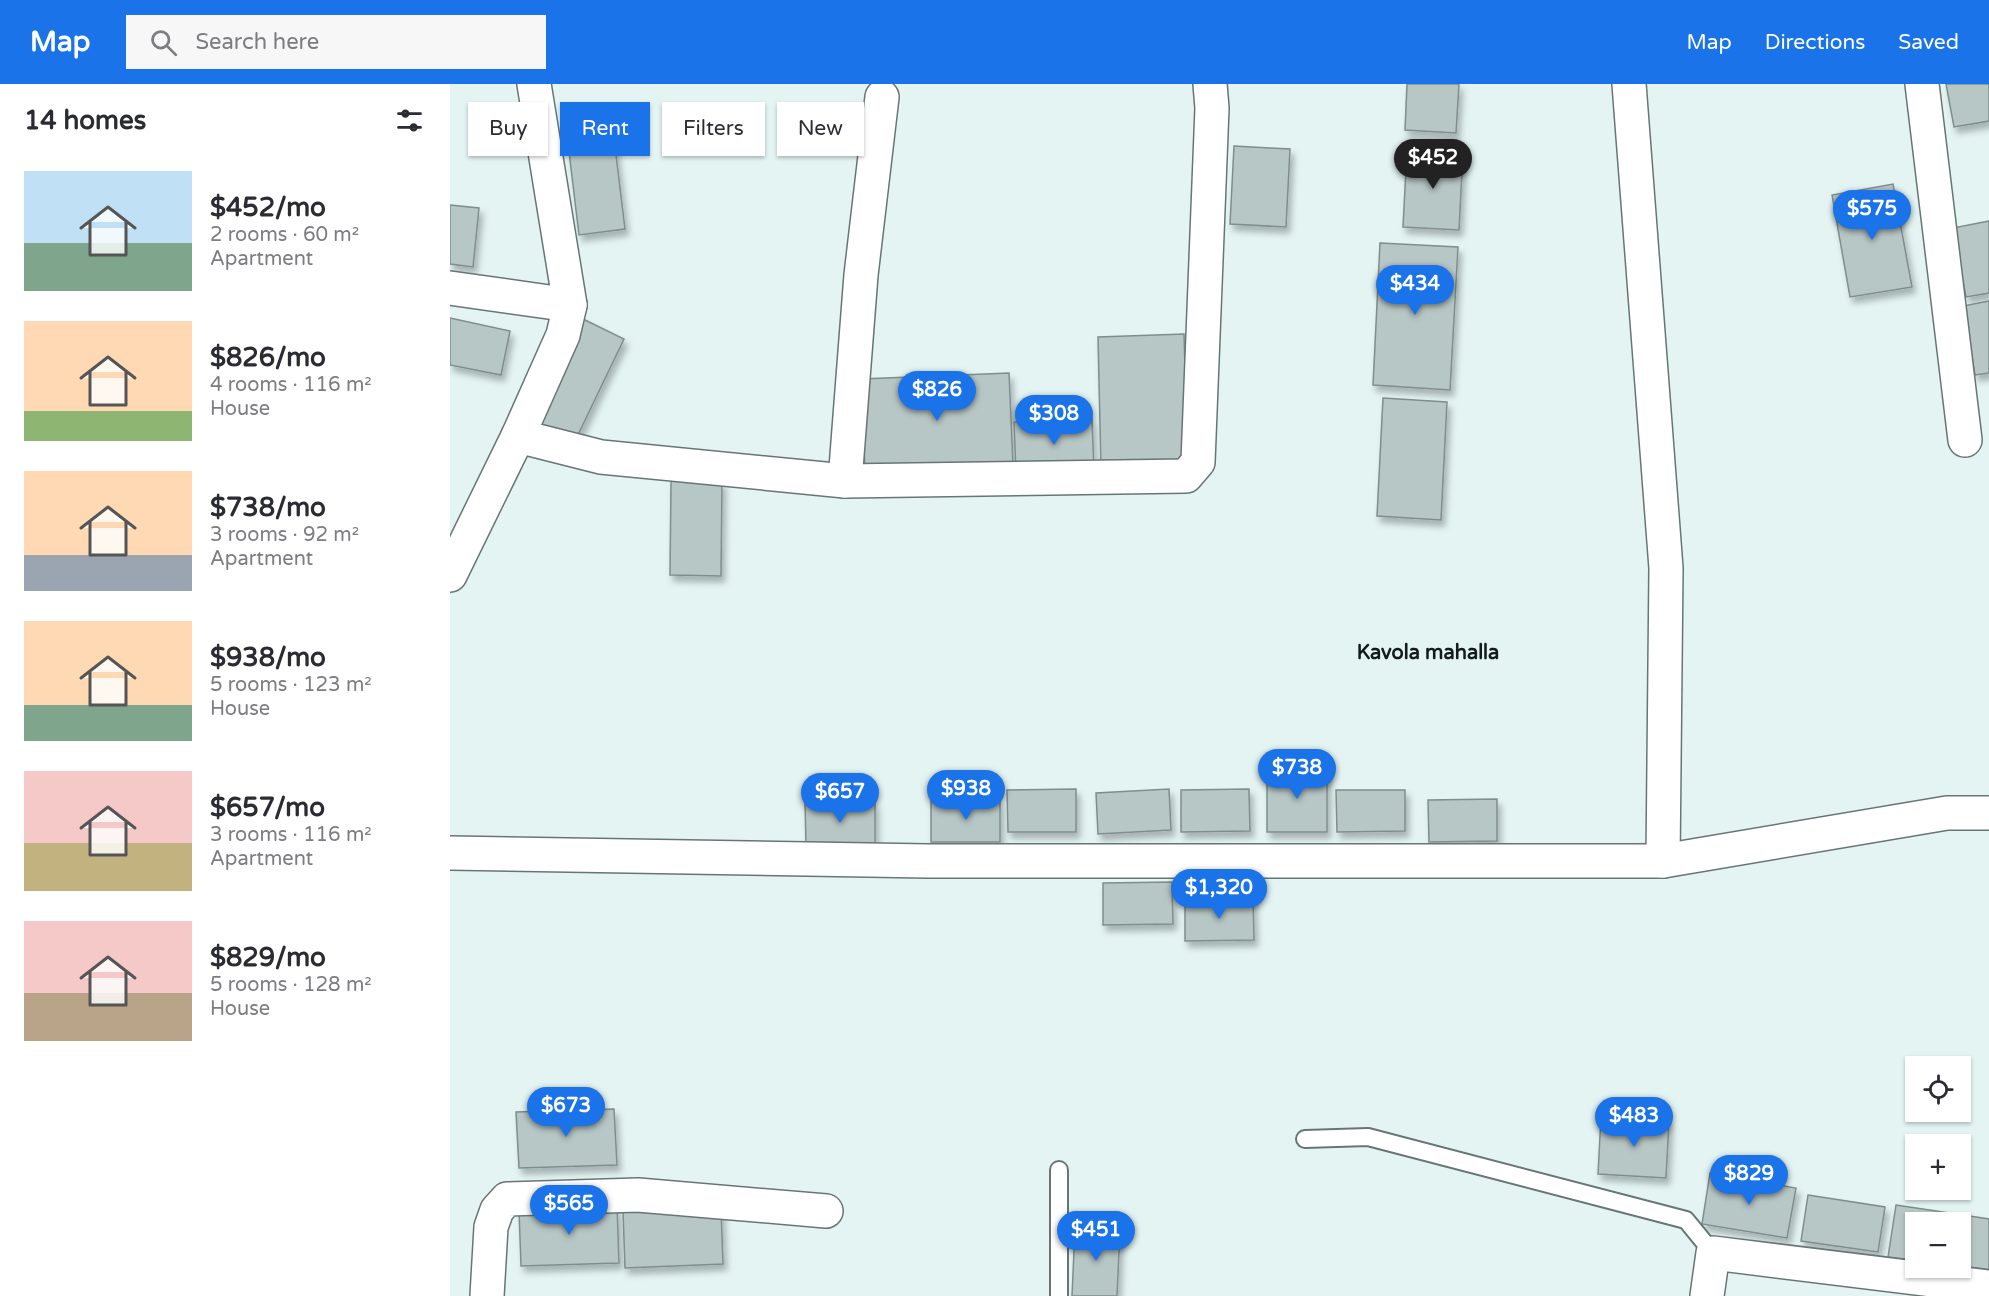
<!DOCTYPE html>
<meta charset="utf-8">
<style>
body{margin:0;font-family:"Varela Round",sans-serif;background:#f7f7f7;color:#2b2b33;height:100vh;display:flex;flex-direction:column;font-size:22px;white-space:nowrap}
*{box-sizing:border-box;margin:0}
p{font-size:20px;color:#7c7c81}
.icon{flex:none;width:33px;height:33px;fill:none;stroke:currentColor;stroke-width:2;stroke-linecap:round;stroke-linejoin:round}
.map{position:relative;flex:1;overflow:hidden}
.panel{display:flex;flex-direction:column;background:#fff;width:450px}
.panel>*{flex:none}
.banner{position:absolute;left:18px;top:18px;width:570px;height:54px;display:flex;gap:12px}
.controls{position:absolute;left:1455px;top:972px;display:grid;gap:12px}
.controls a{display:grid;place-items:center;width:66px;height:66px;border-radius:0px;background:#fff;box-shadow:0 2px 4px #0004;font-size:30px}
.price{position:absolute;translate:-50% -51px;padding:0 14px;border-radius:21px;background:#1a73e8;color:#fff;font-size:20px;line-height:39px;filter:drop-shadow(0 2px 3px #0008)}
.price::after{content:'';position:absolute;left:50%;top:36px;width:18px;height:14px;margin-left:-9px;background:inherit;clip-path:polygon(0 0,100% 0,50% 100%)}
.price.on{background:#222;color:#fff}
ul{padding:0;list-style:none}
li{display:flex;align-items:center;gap:18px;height:150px;padding:0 24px}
li span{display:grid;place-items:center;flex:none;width:168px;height:120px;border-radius:0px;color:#555}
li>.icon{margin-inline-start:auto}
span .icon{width:72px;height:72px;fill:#fffc;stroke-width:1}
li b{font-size:26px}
h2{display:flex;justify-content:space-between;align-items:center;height:72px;padding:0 24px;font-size:26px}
.pill{padding:0 21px;border-radius:0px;background:#fff;box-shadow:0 2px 4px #0004;font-size:21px;line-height:54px}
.pill.on{background:#1a73e8;color:#fff}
header{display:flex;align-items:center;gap:36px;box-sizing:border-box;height:84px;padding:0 30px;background:#1a73e8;color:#fff}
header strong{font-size:28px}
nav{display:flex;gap:33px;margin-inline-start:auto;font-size:21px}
.search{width:420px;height:54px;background:#f7f7f7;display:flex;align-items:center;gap:15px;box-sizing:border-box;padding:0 21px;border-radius:0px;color:#7c7c81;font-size:22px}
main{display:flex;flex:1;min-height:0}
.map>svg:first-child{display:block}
.building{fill:#b7c7c6;stroke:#7f8e8d;stroke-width:1.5;filter:url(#shadow)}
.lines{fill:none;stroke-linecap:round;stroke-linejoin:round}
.lane-casing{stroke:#677675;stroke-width:20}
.street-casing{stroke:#677675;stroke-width:36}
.secondary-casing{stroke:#677675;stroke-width:36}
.lane{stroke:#fff;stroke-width:16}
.street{stroke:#fff;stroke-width:33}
.secondary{stroke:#fff;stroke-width:33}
.labels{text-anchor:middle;stroke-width:4.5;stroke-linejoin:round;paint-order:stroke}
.neighbourhood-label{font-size:20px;font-weight:bold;fill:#151b1b;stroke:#e3f4f3}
</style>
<header>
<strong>Map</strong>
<div class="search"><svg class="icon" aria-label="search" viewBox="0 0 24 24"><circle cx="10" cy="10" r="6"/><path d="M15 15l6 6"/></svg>Search here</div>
<nav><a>Map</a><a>Directions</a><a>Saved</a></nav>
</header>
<main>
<section class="panel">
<h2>14 homes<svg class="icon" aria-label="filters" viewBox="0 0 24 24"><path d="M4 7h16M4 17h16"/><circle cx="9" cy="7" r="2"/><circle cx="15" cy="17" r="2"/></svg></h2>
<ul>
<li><span style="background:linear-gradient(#bfe0f5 60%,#7fa58c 0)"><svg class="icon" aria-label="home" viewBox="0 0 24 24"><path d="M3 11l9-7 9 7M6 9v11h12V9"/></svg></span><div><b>$452/mo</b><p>2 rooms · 60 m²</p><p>Apartment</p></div></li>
<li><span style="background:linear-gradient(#ffd9b3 75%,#8fb573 0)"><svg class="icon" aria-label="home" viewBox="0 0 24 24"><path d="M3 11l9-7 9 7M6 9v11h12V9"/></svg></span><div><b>$826/mo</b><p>4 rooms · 116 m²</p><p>House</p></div></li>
<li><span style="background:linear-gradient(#ffd9b3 70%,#9aa5b1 0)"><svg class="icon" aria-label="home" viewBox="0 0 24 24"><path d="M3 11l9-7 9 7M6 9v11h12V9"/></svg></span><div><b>$738/mo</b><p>3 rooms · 92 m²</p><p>Apartment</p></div></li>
<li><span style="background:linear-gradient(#ffd9b3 70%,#7fa58c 0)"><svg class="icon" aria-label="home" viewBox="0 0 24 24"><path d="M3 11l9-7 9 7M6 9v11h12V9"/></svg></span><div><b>$938/mo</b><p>5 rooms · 123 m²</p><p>House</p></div></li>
<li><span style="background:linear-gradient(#f6c9c9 60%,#c2b280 0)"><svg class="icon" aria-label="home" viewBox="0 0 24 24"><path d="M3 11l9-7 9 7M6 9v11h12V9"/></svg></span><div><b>$657/mo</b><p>3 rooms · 116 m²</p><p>Apartment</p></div></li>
<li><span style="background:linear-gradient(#f6c9c9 60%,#b9a48a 0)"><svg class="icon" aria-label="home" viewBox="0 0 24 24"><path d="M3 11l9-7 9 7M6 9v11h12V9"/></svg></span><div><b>$829/mo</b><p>5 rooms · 128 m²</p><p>House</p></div></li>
</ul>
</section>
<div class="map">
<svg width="1539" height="1212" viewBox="0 0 1539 1212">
<defs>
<filter id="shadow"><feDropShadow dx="3.5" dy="6" stdDeviation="3" flood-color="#0004"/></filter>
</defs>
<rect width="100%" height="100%" fill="#e3f4f3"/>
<g class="building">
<path d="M957 0H1009L1006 49 955 46Z"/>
<path d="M1496 0H1539V37L1504 43Z"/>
<path d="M163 46 175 145 129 151 117 51Z"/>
<path d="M784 62 840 65 836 143 780 140Z"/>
<path d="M957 65 1013 69 1009 146 953 143Z"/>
<path d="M1443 100 1462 203 1400 213 1382 111Z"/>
<path d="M0 121 29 124 23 183 0 180Z"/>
<path d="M1539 137V209L1516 213 1503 144Z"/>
<path d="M930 159 1008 163 1000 306 923 301Z"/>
<path d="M1539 217V289L1525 291 1513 222Z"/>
<path d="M0 234 60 247 51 291 0 281Z"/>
<path d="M131 234 174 255 125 357 82 337Z"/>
<path d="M734 250 738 383 651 385 648 253Z"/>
<path d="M559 289 563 381 415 387 411 295Z"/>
<path d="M933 314 997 318 991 436 927 432Z"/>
<path d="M642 335 644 386 566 389 564 338Z"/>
<path d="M221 397 272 398 271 492 220 491Z"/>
<rect x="817" y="685" width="60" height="63"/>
<path d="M626 705V748H558L557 706Z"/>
<path d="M719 705 721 746 648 750 646 709Z"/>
<path d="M799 705 800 747 731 748V706Z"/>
<path d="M886 706H955V747L887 748Z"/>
<path d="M1047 715V757L979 758 978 716Z"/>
<path d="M550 716V758H481V717Z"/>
<path d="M425 719V761H356L355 720Z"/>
<path d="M722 798 723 840 653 841V799Z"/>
<path d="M803 814 804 856 735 857V815Z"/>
<path d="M164 1025 167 1081 69 1084 66 1028Z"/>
<path d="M1151 1033 1219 1037 1216 1094 1148 1090Z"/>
<path d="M1260 1089 1346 1104 1337 1154 1252 1140Z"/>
<path d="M1358 1111 1435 1123 1428 1168 1351 1157Z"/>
<path d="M1446 1121 1539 1135V1189L1510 1184V1138H1466V1177L1438 1173Z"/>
<path d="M167 1122 169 1179 71 1182 69 1126Z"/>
<path d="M271 1124 273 1180 175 1184 173 1127Z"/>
<path d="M625 1144 670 1146 667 1212H622Z"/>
</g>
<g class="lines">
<defs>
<g id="lane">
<path d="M855 1055 918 1053 1236 1136 1263 1169"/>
<path d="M609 1212V1086"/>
</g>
<g id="street">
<path d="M1179 0 1216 484 1213 777"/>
<path d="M1472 0 1515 356"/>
<path d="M0 204 120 221 84 0"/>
<path d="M68 352 151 373 395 397 736 392 748 378 762 24 760 0"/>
<path d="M395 397 411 191 432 13"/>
<path d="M0 491 68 352 113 251 120 221"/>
<path d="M37 1212 41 1143 47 1126 57 1115 188 1111 376 1127"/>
<path d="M1257 1212 1263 1169 1539 1203"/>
</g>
<path id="secondary" d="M0 769 478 777H1213L1497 729H1539"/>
</defs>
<use href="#lane" class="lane-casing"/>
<use href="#street" class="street-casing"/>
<use href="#secondary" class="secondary-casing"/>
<use href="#lane" class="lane"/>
<use href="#street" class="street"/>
<use href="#secondary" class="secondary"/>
</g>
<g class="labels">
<g class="neighbourhood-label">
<text x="978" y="575">Kavola mahalla</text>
</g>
</g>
</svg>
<div class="controls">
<a><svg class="icon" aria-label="locate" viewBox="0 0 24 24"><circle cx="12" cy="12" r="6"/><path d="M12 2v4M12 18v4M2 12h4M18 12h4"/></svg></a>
<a>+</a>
<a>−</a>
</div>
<b class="price on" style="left:983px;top:106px">$452</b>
<b class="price" style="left:1422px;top:157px">$575</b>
<b class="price" style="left:965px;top:232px">$434</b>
<b class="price" style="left:487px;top:338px">$826</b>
<b class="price" style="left:604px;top:362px">$308</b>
<b class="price" style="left:847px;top:716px">$738</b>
<b class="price" style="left:516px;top:737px">$938</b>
<b class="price" style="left:390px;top:740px">$657</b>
<b class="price" style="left:769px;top:836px">$1,320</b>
<b class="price" style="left:116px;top:1054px">$673</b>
<b class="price" style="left:1184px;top:1064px">$483</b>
<b class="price" style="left:1299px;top:1122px">$829</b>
<b class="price" style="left:119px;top:1152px">$565</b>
<b class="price" style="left:646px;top:1178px">$451</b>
<div class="banner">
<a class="pill">Buy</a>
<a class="pill on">Rent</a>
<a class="pill">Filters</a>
<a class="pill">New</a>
</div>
</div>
</main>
